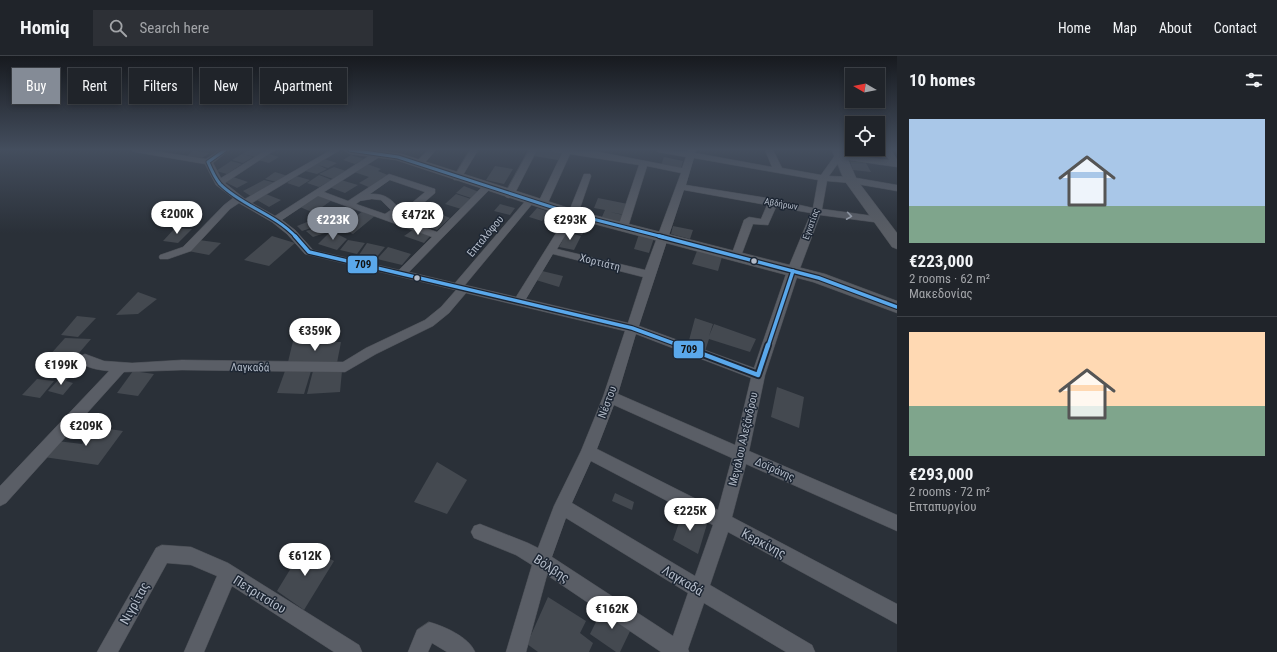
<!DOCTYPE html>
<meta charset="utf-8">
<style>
body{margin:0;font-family:"Roboto Condensed",sans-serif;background:#2d3036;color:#f1f3f6;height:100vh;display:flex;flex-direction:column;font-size:15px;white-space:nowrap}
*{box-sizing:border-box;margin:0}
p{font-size:13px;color:#a2a4a8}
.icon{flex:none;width:22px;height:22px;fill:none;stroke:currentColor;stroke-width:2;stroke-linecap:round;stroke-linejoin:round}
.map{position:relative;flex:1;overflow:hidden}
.side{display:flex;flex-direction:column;background:#20242a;width:380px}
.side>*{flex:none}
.banner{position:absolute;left:12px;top:12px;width:380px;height:36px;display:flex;gap:8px}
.needle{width:26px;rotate:279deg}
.tools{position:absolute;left:845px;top:12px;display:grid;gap:8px}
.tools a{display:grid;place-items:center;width:40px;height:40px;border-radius:0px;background:#20242a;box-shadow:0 2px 6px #0003,0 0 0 1px #3d4147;font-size:20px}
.price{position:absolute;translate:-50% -34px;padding:0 9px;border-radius:14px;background:#fff;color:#222;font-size:13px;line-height:26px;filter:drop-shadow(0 1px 2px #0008)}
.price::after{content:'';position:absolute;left:50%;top:24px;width:12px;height:9px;margin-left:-6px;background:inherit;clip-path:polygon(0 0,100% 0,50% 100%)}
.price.active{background:#848b96;color:#fff}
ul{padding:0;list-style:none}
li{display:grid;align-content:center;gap:8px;height:212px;padding:0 12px}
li+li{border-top:1px solid #3d4147}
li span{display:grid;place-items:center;height:124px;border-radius:0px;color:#555}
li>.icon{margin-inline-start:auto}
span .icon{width:72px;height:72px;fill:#fffc;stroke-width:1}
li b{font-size:17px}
h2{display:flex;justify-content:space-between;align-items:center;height:48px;padding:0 12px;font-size:17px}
.pill{padding:0 14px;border-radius:0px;background:#20242a;box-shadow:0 2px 6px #0003,0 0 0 1px #3d4147;font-size:14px;line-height:36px}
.pill.active{background:#848b96;color:#fff}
header{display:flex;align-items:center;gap:24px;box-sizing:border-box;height:56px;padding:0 20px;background:#20242a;border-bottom:1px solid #3d4147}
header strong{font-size:19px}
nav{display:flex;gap:22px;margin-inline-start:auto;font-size:14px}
.search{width:280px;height:36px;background:#2d3036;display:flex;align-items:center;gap:10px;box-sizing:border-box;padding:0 14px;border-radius:0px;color:#a2a4a8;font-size:15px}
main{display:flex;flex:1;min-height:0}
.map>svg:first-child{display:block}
.building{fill:#444950}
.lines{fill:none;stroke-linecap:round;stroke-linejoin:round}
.street-casing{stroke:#484c53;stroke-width:1}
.secondary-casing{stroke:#484c53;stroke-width:1}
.street{fill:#5a5e66;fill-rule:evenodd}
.secondary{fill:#595d64;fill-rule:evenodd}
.bus-1-far2-casing{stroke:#1d2633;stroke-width:5}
.bus-1-far1-casing{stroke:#1d2633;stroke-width:6}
.bus-1-casing{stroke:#1d2633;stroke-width:8}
.bus-1-far2{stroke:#5aa8eb;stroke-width:3}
.bus-1-far1{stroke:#5aa8eb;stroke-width:3.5}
.bus-1{stroke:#5aa8eb;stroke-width:4.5}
.oneway{stroke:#a2a9b5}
.bus-dot{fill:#b4bcc9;stroke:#1d2633;stroke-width:1.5}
.labels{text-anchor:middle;stroke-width:3;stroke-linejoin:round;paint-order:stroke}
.far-street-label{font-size:9px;fill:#b4bcc9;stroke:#1d2633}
.street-label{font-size:11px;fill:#b4bcc9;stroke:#1d2633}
.near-street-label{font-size:13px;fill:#b4bcc9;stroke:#1d2633}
.line-badge{stroke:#1d2633;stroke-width:1.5}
.pale-badge-label{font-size:11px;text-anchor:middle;font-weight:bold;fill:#111}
</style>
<header>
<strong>Homiq</strong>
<div class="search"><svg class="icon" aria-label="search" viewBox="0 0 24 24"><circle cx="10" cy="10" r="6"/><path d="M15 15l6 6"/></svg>Search here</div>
<nav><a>Home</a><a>Map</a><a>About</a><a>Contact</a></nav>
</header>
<main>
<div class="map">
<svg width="897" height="596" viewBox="0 0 897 596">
<rect width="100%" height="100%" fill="#2a3038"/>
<g class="building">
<path d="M250 94H266L255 101 242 98Z"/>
<path d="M537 94H546L562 96 558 104 534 100Z"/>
<path d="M193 95 210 97 202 102 187 100Z"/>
<path d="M242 98 253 101 243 107 232 104Z"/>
<path d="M269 98 279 101 269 107 258 104Z"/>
<path d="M351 99 364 103 355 108 343 104Z"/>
<path d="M664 101 683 105 681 113 661 109Z"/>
<path d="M324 103 337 107 328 112 318 109 327 113 317 118 305 115Z"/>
<path d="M231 105 242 108 227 118 216 115Z"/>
<path d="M850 105 866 107 871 116 853 114Z"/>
<path d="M367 108 381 113 378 115 390 120 371 132 359 127 369 121 354 116Z"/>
<path d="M495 110 513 113 504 128 486 124Z"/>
<path d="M334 111 346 115 333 123 319 118Z"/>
<path d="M275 116 288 120 276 126 265 123Z"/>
<path d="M319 119 332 124 319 131 307 127Z"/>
<path d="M296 120 310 124 299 131 287 127Z"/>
<path d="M233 121 248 126 237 132 225 126Z"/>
<path d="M264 124 276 127 252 141 243 135Z"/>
<path d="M341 124 358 129 345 137 329 131Z"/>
<path d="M464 130 479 136 471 142 456 137Z"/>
<path d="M266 138 281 144 269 151 257 144Z"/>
<path d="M456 138 471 143 461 153 445 148Z"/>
<path d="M318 139 332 144 314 157 300 151Z"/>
<path d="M598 142 628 148 625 159 610 156 623 159 620 167 601 163 605 154 594 152Z"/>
<path d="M500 148 515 152 510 159 494 155Z"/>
<path d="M537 152 550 156 542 165 529 161Z"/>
<path d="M363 155 376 159 353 178 339 172Z"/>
<path d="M551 155 569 160 562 170 544 165Z"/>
<path d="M436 156 450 162 437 174 422 168Z"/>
<path d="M317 162 323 168 302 175 297 170Z"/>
<path d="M574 164 588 168 582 179 568 175Z"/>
<path d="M325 169 331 175 313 181 306 175Z"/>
<path d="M673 170 693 174 690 183 671 178Z"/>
<path d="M175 172 192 173 178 187 163 185Z"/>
<path d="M414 173 431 179 424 187 404 180Z"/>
<path d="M331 175 347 183 337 194 318 188Z"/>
<path d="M567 176 581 180 574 194 559 191Z"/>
<path d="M639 178 654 182 649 197 634 193Z"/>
<path d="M272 180 295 187 269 210 244 204Z"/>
<path d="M199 184 221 187 209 199 188 195Z"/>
<path d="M348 184 365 187 357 198 340 194Z"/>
<path d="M367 187 385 191 375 203 359 199Z"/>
<path d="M388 191 411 198 402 209 377 203Z"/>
<path d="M697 195 722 201 718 215 692 208Z"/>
<path d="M542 215 563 220 559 231 536 224Z"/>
<path d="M138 236 157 243 138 258 116 259Z"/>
<path d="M77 260 96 262 78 281 61 279Z"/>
<path d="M695 262 713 268 709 280 714 268 756 283 750 296 709 283 705 295 688 288Z"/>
<path d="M65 282 91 283 73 304 48 301Z"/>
<path d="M293 285 341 286 337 307 288 306Z"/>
<path d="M57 305 70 307 64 314H60L53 323 40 320Z"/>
<path d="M133 315 154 318 138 340 117 337Z"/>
<path d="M285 315H311L304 338 277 337Z"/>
<path d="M313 315H342L340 336 307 338Z"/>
<path d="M61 321 68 322 66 325 73 327 63 339 48 335Z"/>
<path d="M37 323 54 325 40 342 22 339Z"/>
<path d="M777 331 804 341 799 372 771 361Z"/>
<path d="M95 371 123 375 98 409 44 401 57 385 82 388Z"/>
<path d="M437 406 467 424 447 458 414 446Z"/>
<path d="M615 437 634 446 632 454 612 445Z"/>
<path d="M683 455 707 468 698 498 673 484Z"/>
<path d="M305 489 334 505 304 554 277 535Z"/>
<path d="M548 541 586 565 580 577 593 587 589 596H538L527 588Z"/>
<path d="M604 550 633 569 620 596H616L590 578Z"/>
</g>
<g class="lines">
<defs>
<g id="street">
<path d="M131 94H148L206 103 220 94H229L213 107 221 122 266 94H275L225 127 245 143 331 94H340L252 147 275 160 375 96H381V100L324 136 348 145 389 118 435 133V137L404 164 437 176 484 129H490V133L409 216 455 227 527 143H533V147L465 229 516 241 568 158 584 118H590L591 120 578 158 557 193 645 214 681 117 647 110 628 171 623 174 618 171 639 109 570 98 547 149 542 152 537 149 562 97 553 96 552 94 599 96 682 112 686 101 658 96 657 94 687 96 688 94H696L695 97 772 111 765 94H773L782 112 821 119 836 98 889 104 883 94H891L897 103V111L841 103 829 120 851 121 897 129V135L851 127 827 125 822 153 881 161 886 164 881 167 820 159 799 215 765 319 749 395 897 459V475L746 408 732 461 897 548V568L728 476 710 529 812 589 815 596H786L704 547 688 593 689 596H661L547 519 526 596H506L532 509 516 499 474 482 471 476 474 470 480 468 528 487 538 492 554 450 581 395 603 341 625 275 466 237 449 257 433 270 376 298 345 316 182 314 124 316 6 447 0 450V430L109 315C99 314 83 312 78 303L80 300 85 298 104 305 132 307 182 304 343 306 366 292 425 264 441 251 456 234 305 198 287 178 272 166 239 147 230 153 191 195 168 203H160L159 201 160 199 183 191 224 149 233 142 216 129 205 108 135 96ZM694 102 818 124 813 152 773 143 686 129ZM390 124 425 136 395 161H394L401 155C392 143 385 137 370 138ZM684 134 767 149 761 163 749 161 744 164 731 200 736 203 741 200 753 168 768 169 776 151 811 157 787 215 754 312 639 270ZM318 140 432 181 399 214 313 194 295 174 282 164ZM372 143 381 144 391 154 385 158 356 148 360 145ZM553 198 643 221 628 267 526 243ZM636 278 751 322 735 389 618 338ZM614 349 732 402 718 454 597 393ZM591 405 713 469 695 520 572 447ZM566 462 688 537 673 580 552 501Z"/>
<path d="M428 94H436L422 110H416V106Z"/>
<path d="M470 94H478L460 124H454L453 122Z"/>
<path d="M529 94H537L514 139 509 142 506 141 504 139Z"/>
<path d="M162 489 191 491 228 507 359 589 362 596H334L232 530 204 596H184L217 520 191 509 167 507 118 596H97L156 492Z"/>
<path d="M429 566C444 570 469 581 475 596H447L432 587 428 596H408L417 574Z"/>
</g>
<g id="secondary">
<path d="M344 94H372L402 98 578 155 825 218 897 245V257L813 226 568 161 396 104 350 98Z"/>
<path d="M832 94H844L857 124 897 177V193L892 191 844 124Z"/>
</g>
</defs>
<use href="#street" class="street-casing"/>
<use href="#secondary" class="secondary-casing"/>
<use href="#street" class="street"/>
<use href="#secondary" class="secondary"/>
<defs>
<g id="bus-1-far2">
<path d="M225 94 208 106C211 113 215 122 220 128 242 150 275 158 296 181"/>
<path d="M350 94 398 101 573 158 663 181"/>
</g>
<g id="bus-1-far1">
<path d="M295 180 309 196 632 272 681 290"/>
<path d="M659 180 819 222 897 251"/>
<path d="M768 290 793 215"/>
</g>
<path id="bus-1" d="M679 289 758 319 768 289"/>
</defs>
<use href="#bus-1-far2" class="bus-1-far2-casing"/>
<use href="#bus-1-far1" class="bus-1-far1-casing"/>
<use href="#bus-1" class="bus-1-casing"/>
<use href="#bus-1-far2" class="bus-1-far2"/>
<use href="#bus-1-far1" class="bus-1-far1"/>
<use href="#bus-1" class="bus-1"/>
</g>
<defs><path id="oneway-chevron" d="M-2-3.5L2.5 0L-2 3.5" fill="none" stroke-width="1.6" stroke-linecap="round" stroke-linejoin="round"/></defs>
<use class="oneway" href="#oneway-chevron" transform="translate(849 160) rotate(8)"/>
<linearGradient id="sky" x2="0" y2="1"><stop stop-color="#171a1f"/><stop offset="0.53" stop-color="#444e5e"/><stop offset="1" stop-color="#444e5e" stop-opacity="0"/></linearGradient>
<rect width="897" height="177" fill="url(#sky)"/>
<g class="bus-dot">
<circle cx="754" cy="205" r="3.5"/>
<circle cx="417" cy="222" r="3.5"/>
</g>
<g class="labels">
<g class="far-street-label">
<text transform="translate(781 148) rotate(10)" y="3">Αβδήρων</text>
<text transform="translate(811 168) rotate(-70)" y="3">Εγνατίας</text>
</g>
<g class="street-label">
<text transform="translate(485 180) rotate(-50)" y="4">Επταλόφου</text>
<text transform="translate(600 206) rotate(14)" y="4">Χορτιάτη</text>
<text transform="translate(250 311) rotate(1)" y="4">Λαγκαδά</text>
<text transform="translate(607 346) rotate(-70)" y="4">Νέστου</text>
<text transform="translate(743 383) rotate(-77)" y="4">Μεγάλου Αλεξάνδρου</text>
<text transform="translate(775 413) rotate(24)" y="4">Δοϊράνης</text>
</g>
<g class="near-street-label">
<text transform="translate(764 487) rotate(28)" y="5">Κερκίνης</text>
<text transform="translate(552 512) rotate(33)" y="5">Βόλβης</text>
<text transform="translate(683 524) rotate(31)" y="5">Λαγκαδά</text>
<text transform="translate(260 538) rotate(32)" y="5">Πετριτσίου</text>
<text transform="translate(134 547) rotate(-61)" y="5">Νιγρίτας</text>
</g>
</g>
<g class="line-badge">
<rect x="347" y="199" width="31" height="19" rx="4" fill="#5aa8eb"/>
<rect x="673" y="284" width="31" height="19" rx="4" fill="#5aa8eb"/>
</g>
<g class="pale-badge-label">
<text x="363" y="212">709</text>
<text x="689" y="297">709</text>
</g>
</svg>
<div class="tools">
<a><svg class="needle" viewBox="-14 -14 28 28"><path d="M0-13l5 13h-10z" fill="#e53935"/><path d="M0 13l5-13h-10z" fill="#a2a4a8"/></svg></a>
<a><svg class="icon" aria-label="locate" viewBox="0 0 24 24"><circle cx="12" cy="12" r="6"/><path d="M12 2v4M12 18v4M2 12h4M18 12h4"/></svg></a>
</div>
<b class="price" style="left:177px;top:179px">€200K</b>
<b class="price" style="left:418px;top:180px">€472K</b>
<b class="price active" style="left:333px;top:185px">€223K</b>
<b class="price" style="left:570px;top:185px">€293K</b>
<b class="price" style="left:315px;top:296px">€359K</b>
<b class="price" style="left:61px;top:330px">€199K</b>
<b class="price" style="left:86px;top:391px">€209K</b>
<b class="price" style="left:690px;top:476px">€225K</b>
<b class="price" style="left:305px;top:521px">€612K</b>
<b class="price" style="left:612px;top:574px">€162K</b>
<div class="banner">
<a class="pill active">Buy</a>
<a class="pill">Rent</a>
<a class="pill">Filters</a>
<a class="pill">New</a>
<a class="pill">Apartment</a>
</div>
</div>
<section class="side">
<h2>10 homes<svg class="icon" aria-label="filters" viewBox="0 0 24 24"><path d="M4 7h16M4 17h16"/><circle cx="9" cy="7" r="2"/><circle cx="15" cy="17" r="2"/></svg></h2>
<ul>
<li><span style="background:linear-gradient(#a9c7e8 70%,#7fa58c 0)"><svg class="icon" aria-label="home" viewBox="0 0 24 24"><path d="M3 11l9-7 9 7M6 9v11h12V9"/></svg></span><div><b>€223,000</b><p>2 rooms · 62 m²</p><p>Μακεδονίας</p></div></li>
<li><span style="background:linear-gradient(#ffd9b3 60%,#7fa58c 0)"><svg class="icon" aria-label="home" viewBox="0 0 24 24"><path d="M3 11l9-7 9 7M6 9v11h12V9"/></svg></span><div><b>€293,000</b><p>2 rooms · 72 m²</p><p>Επταπυργίου</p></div></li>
</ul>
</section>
</main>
